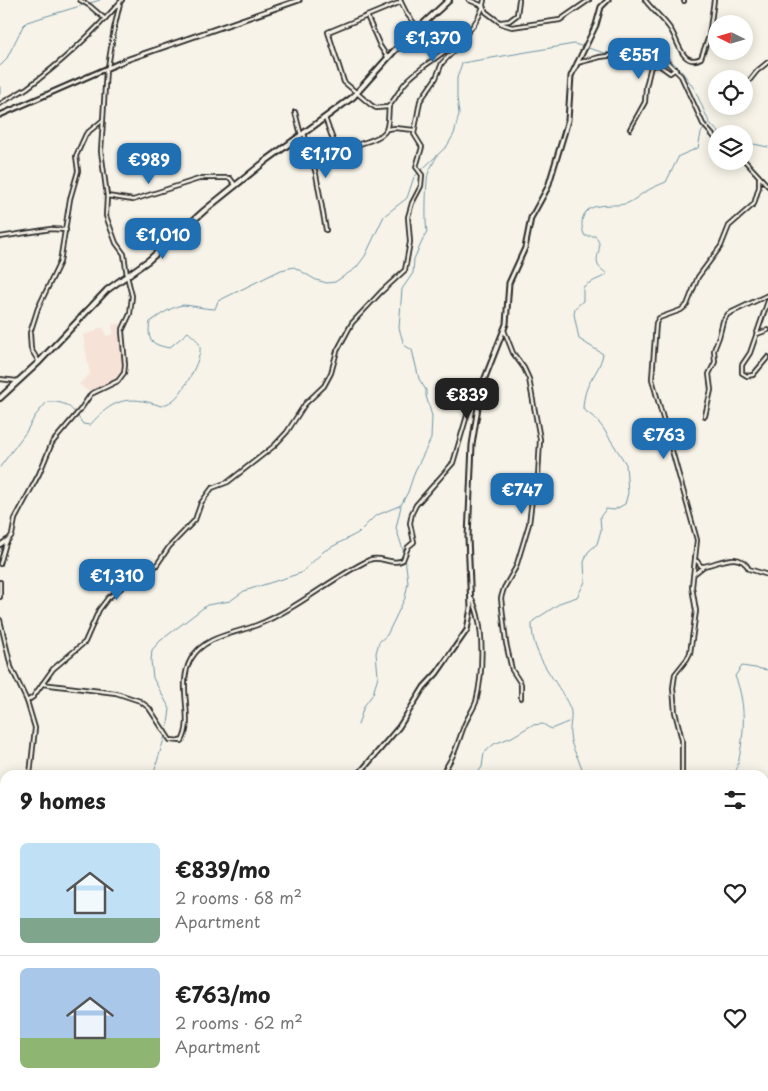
<!DOCTYPE html>
<meta charset="utf-8">
<style>
body{margin:0;font-family:"Playpen Sans",sans-serif;background:#f2f2f2;color:#222;height:100vh;display:flex;flex-direction:column;font-size:19px;white-space:nowrap}
*{box-sizing:border-box;margin:0}
p{font-size:16px;color:#767676}
.icon{flex:none;width:28px;height:28px;fill:none;stroke:currentColor;stroke-width:2;stroke-linecap:round;stroke-linejoin:round}
.map{position:relative;flex:1;overflow:hidden}
.sheet{position:absolute;left:0px;top:770px;width:769px;height:321px;display:flex;flex-direction:column;background:#fff;border-radius:15px 15px 0 0;box-shadow:0 2px 12px #0003}
.sheet>*{flex:none}
.needle{width:32px;rotate:275deg}
.controls{position:absolute;left:708px;top:15px;display:grid;gap:10px}
.controls a{display:grid;place-items:center;width:45px;height:45px;border-radius:50%;background:#fff;box-shadow:0 2px 12px #0003;font-size:25px}
.price{position:absolute;translate:-50% -42px;padding:0 11px;border-radius:10px;background:#1f6fb2;color:#fff;font-size:16px;line-height:32px;filter:drop-shadow(0 1px 2px #0008)}
.price::after{content:'';position:absolute;left:50%;top:30px;width:15px;height:11px;margin-left:-8px;background:inherit;clip-path:polygon(0 0,100% 0,50% 100%)}
.price.selected{background:#222;color:#fff}
ul{padding:0;list-style:none}
li{display:flex;align-items:center;gap:15px;height:125px;padding:0 20px}
li+li{border-top:1px solid #e0e0e0}
li span{display:grid;place-items:center;flex:none;width:140px;height:100px;border-radius:8px;color:#555}
li>.icon{margin-inline-start:auto}
span .icon{width:60px;height:60px;fill:#fffc;stroke-width:1}
li b{font-size:21px}
h2{display:flex;justify-content:space-between;align-items:center;height:60px;padding:0 20px;font-size:21px}
.map>svg:first-child{display:block}
.built{fill:#f7e2d8}
.lines{fill:none;stroke-linecap:round;stroke-linejoin:round}
.stream{stroke:#6d94a8;stroke-width:1}
.minor-casing{stroke:#2b2b2b;stroke-width:6}
.tertiary-casing{stroke:#2b2b2b;stroke-width:7}
.secondary-casing{stroke:#2b2b2b;stroke-width:8}
.minor{stroke:#f7f3e8;stroke-width:2.5}
.tertiary{stroke:#f7f3e8;stroke-width:3}
.secondary{stroke:#f7f3e8;stroke-width:4}
</style>
<div class="map">
<svg width="768" height="1091" viewBox="0 0 768 1091">
<rect width="100%" height="100%" fill="#f7f3e8"/>
<filter id="ink" filterUnits="userSpaceOnUse"><feTurbulence type="fractalNoise" baseFrequency=".02" numOctaves="2"/><feDisplacementMap in="SourceGraphic" scale="10" xChannelSelector="R" yChannelSelector="G"/><feConvolveMatrix kernelMatrix="1 2 1 2 8 2 1 2 1" color-interpolation-filters="sRGB"/></filter>
<g filter="url(#ink)">
<path class="built" d="M120 323 123 371 119 379 113 383 89 392 79 384 90 374 83 335 97 331V328H104L106 336 113 334 112 325Z"/>
<g class="lines">
<g class="stream">
<path d="M0 66 6 60 23 26 27 22 100 0"/>
<path d="M0 87V94"/>
<path d="M744 142 768 147"/>
<path d="M0 467 26 432 35 416 47 402C68 401 72 408 83 424L90 425C112 400 127 394 161 406 164 405 169 403 172 401 182 395 202 359 200 347 199 340 192 336 188 332L169 348C151 344 147 341 150 322 158 316 173 306 183 305 192 305 204 309 215 309L218 301 281 270 294 267 316 280 327 283 335 282 356 268 365 256 384 216 407 198 414 177 447 146 454 134 459 114 457 97V78L462 63 574 44 605 53 645 47 654 49 668 57 683 73 695 90 709 122 720 134"/>
<path d="M401 506 396 528 404 553"/>
<path d="M358 725 364 706 373 694 378 676 376 653 379 642 387 635 405 598 408 583 405 556"/>
<path d="M167 732 170 709 153 678 151 661 152 650 160 641 207 605 230 601 244 591 301 573 324 551 358 533 375 516 401 505 408 492 415 471 431 439 432 416 426 396V390L419 379 412 350 404 345 399 328 402 289 413 273 414 259 427 231C425 225 426 181 428 174 430 168 434 162 437 156"/>
<path d="M153 775 165 736"/>
<path d="M476 775 482 767 484 753 494 744 512 737 532 725 543 724 551 729 568 722"/>
<path d="M584 775C581 761 571 749 570 735 569 727 573 715 570 708 557 679 532 658 532 625L533 621 562 602 577 597 585 582 584 562 588 552 597 544 601 530 600 517 606 509 614 510 625 504 628 493 626 464 603 428 596 419 583 409C584 380 598 377 603 354L579 339 574 314 575 308 583 301V287C590 281 599 280 607 274 604 271 599 268 598 265 594 255 605 248 595 236H585C582 231 581 223 583 217 589 200 614 208 628 203 635 200 639 195 645 192 651 188 659 185 666 182L679 156 698 148 701 133 708 123"/>
<path d="M735 775C744 743 748 707 735 676L742 666 768 670"/>
<path d="M764 952 768 958"/>
<path d="M768 1005V1011"/>
<path d="M288 1086 289 1091"/>
<path d="M434 1086 435 1091"/>
<path d="M543 1091 545 1086"/>
</g>
<defs>
<g id="minor">
<path d="M80 0 90 6 105 19"/>
<path d="M400 0 407 14 418 28"/>
<path d="M469 0 483 6 486 12 502 24 512 27 560 20 589 0"/>
<path d="M645 0C653 11 664 19 671 30 678 40 682 68 701 58L709 36 714 0"/>
<path d="M684 0V1"/>
<path d="M401 2 328 32 344 82 371 105 376 108 388 107C396 99 400 87 409 79 432 56 480 37 484 0"/>
<path d="M367 16 380 46 388 58"/>
<path d="M501 22 509 21 517 15 519 0"/>
<path d="M577 63 600 57 647 51 665 60 681 76 703 124 716 139"/>
<path d="M108 67 114 29 120 3"/>
<path d="M745 86 757 71 768 62"/>
<path d="M0 104C9 98 18 94 27 88 61 63 94 32 122 0"/>
<path d="M295 112 301 135"/>
<path d="M325 118 336 148 340 150C350 146 382 140 386 130 389 124 388 113 389 106"/>
<path d="M103 120 101 151 107 196 133 200 202 178H230L236 186"/>
<path d="M387 129 395 128 414 130"/>
<path d="M630 129 645 102 646 87 651 66 659 65 670 73 676 69"/>
<path d="M304 133 316 174 326 230"/>
<path d="M744 160 768 186"/>
<path d="M0 237 51 229 66 230"/>
<path d="M768 301 750 353 742 365V373L747 376 753 375 768 357"/>
<path d="M504 330 513 353 524 368 529 379 540 439 538 477 532 500 529 524 516 567 504 588 501 598 506 643 512 670 521 684V698"/>
<path d="M757 334 768 330"/>
<path d="M39 362 31 349 30 333 38 308 60 262 70 199 78 171 76 156 86 134 103 120 106 69"/>
<path d="M0 379 17 381"/>
<path d="M705 416 711 390 709 374 715 362 714 350 719 337 723 321 728 314 768 295"/>
<path d="M0 545 7 540"/>
<path d="M697 561 701 566H704C720 563 739 550 749 569L768 575"/>
<path d="M0 564 6 543 12 535 15 519 39 474 52 443 80 410 91 394 118 381 124 373 125 365 122 331 130 314 132 296 127 276 124 254 116 243 106 216 107 196"/>
<path d="M694 574 703 567"/>
<path d="M0 582V597"/>
<path d="M0 620 11 667 27 701 35 728 30 775"/>
<path d="M42 684 116 693 140 701 149 708 170 740 182 741C195 719 176 685 191 659 204 636 234 634 257 625 297 609 330 579 369 560 380 555 392 566 403 560L408 547 414 542 410 523 412 513 416 505 453 463 471 402 481 389"/>
<path d="M27 701 33 697 53 669 85 642 99 610 108 598 129 582 156 566 169 547 195 520 201 503 212 488 228 482 274 446 287 432 305 404 324 386 331 373 337 351 352 323 381 292 405 270 410 242 408 217 412 203 421 186 422 175 416 167 422 147 414 134 420 101 436 78 442 63 458 47 461 38"/>
<path d="M441 775C455 755 456 748 464 726 467 718 473 710 476 702 483 675 485 624 472 599"/>
<path d="M682 775V740L675 712 673 688 675 674 687 659 690 653 696 611 692 587 697 540 652 379 656 323 659 318 681 310 687 305 698 277 721 246 729 226 754 204 759 187V178"/>
<path d="M0 872 5 858"/>
<path d="M660 1086 661 1091"/>
</g>
<g id="tertiary">
<path d="M0 115 126 60 299 0"/>
<path d="M358 775 399 727 424 687 437 673 467 630 471 608 468 537 472 445 481 388 506 324 509 283 525 248 531 218 548 187 564 134 568 120 571 76 596 25 601 7 608 0"/>
<path d="M102 1091 109 1086"/>
</g>
<path id="secondary" d="M0 398 39 362 107 290 149 260 205 210 267 160 353 97 394 51 449 0"/>
</defs>
<use href="#minor" class="minor-casing"/>
<use href="#tertiary" class="tertiary-casing"/>
<use href="#secondary" class="secondary-casing"/>
<use href="#minor" class="minor"/>
<use href="#tertiary" class="tertiary"/>
<use href="#secondary" class="secondary"/>
</g>
</g>
</svg>
<div class="controls">
<a><svg class="needle" viewBox="-14 -14 28 28"><path d="M0-13l5 13h-10z" fill="#e53935"/><path d="M0 13l5-13h-10z" fill="#767676"/></svg></a>
<a><svg class="icon" aria-label="locate" viewBox="0 0 24 24"><circle cx="12" cy="12" r="6"/><path d="M12 2v4M12 18v4M2 12h4M18 12h4"/></svg></a>
<a><svg class="icon" aria-label="layers" viewBox="0 0 24 24"><path d="M12 4l9 5-9 5-9-5zM3 14l9 5 9-5"/></svg></a>
</div>
<b class="price" style="left:433px;top:63px">€1,370</b>
<b class="price" style="left:639px;top:80px">€551</b>
<b class="price" style="left:326px;top:179px">€1,170</b>
<b class="price" style="left:149px;top:185px">€989</b>
<b class="price" style="left:163px;top:260px">€1,010</b>
<b class="price selected" style="left:467px;top:420px">€839</b>
<b class="price" style="left:664px;top:460px">€763</b>
<b class="price" style="left:522px;top:515px">€747</b>
<b class="price" style="left:117px;top:601px">€1,310</b>
<section class="sheet">
<h2>9 homes<svg class="icon" aria-label="filters" viewBox="0 0 24 24"><path d="M4 7h16M4 17h16"/><circle cx="9" cy="7" r="2"/><circle cx="15" cy="17" r="2"/></svg></h2>
<ul>
<li><span style="background:linear-gradient(#bfe0f5 75%,#7fa58c 0)"><svg class="icon" aria-label="home" viewBox="0 0 24 24"><path d="M3 11l9-7 9 7M6 9v11h12V9"/></svg></span><div><b>€839/mo</b><p>2 rooms · 68 m²</p><p>Apartment</p></div><svg class="icon" aria-label="heart" viewBox="0 0 24 24"><path d="M12 20l-8-8c-3-5 5-10 8-4 3-6 11-1 8 4z"/></svg></li>
<li><span style="background:linear-gradient(#a9c7e8 70%,#8fb573 0)"><svg class="icon" aria-label="home" viewBox="0 0 24 24"><path d="M3 11l9-7 9 7M6 9v11h12V9"/></svg></span><div><b>€763/mo</b><p>2 rooms · 62 m²</p><p>Apartment</p></div><svg class="icon" aria-label="heart" viewBox="0 0 24 24"><path d="M12 20l-8-8c-3-5 5-10 8-4 3-6 11-1 8 4z"/></svg></li>
</ul>
</section>
</div>
